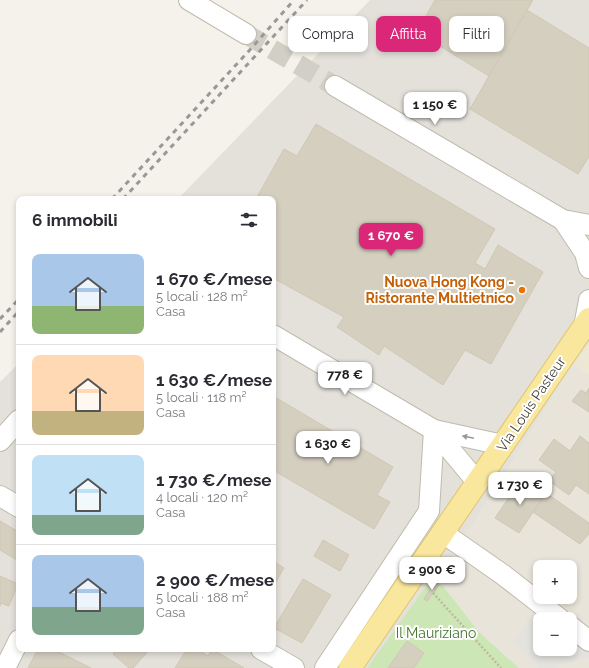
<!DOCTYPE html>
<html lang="it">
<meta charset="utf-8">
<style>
body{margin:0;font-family:Raleway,sans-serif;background:#f2f2f3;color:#2b2b33;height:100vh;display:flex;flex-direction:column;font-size:15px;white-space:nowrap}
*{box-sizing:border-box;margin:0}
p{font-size:13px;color:#7c7c81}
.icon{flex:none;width:22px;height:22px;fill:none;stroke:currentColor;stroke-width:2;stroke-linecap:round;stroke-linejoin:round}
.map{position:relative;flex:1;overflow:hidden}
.details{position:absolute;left:16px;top:196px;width:260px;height:456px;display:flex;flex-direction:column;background:#fff;border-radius:8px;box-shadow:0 2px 6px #0003}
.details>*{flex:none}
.guide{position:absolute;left:288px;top:16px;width:241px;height:36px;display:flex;gap:8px}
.fabs{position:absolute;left:533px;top:560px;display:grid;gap:8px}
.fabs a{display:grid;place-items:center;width:44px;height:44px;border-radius:8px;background:#fff;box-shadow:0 2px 6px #0003;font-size:20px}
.price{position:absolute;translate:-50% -34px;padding:0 9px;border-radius:8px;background:#fff;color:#222;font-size:13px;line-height:26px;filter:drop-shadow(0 1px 2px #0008)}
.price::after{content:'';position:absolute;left:50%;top:24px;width:12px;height:9px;margin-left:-6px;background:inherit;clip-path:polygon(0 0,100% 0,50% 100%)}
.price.selected{background:#db2777;color:#fff}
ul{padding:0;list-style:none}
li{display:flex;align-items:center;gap:12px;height:100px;padding:0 16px}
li+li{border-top:1px solid #e1e1e2}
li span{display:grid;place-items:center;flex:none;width:112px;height:80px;border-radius:8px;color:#555}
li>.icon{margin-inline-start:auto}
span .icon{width:48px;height:48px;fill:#fffc;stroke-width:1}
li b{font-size:17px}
h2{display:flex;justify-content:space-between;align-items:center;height:48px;padding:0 16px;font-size:17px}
.chip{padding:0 14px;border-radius:8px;background:#fff;box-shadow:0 2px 6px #0003;font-size:14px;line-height:36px}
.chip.selected{background:#db2777;color:#fff}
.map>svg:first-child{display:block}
.residential{fill:#e8e4d9;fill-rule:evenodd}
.industrial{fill:#e4e1db}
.education{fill:#ece8d5}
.green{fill:#cce6b5}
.parking{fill:#e3e2de}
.building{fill:#d5cfc0;stroke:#d0c7b4}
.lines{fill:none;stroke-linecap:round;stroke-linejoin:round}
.minor-tunnel{stroke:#d2cfc6;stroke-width:20;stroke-dasharray:20 10;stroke-linecap:butt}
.minor-casing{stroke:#bfbbad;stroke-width:22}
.major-casing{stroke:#dec66e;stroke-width:24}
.path{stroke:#c0b89f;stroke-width:2.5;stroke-dasharray:2 2;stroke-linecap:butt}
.minor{stroke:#fff;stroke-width:20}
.major{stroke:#f9e79e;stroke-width:22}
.rail{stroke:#989898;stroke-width:3;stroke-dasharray:5 5;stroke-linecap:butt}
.oneway{fill:#9a9892}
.food-dot{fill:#e8710a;stroke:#fff;stroke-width:1.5}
.labels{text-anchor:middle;stroke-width:4;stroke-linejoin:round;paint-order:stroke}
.food-label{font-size:14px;font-weight:bold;fill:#c56008;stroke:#fff;text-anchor:end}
.street-label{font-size:14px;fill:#484338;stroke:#fff}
.park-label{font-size:14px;fill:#43772e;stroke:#fff}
</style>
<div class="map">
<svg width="589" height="668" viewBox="0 0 589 668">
<rect width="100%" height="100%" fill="#f4f2ea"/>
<path class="residential" d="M589 336V668H519L479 632 440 582 439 577 435 574ZM540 567H570V597H540ZM540 619H570V649H540Z"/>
<path class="industrial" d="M370 0H589V338L382 668H0V382L19 363V649H273V199H178Z"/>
<path class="education" d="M589 343V375L574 364Z"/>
<path class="green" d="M435 574 439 577 440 582 479 632 519 668H367Z"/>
<path class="parking" d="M535 610 559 619H540V649H570V627L589 641V657L561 664 555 668H539L515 641Z"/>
<g class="building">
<path d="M435 0H533L489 76 417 32Z"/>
<path d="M527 10 589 48V157L578 174 470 109Z"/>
<path d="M316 124 495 229 475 263 485 269 498 245 543 272 491 364 465 350 443 385 384 346 379 355 337 327 344 317 273 278V199H256L284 149 297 156Z"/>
<path d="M589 388V412L572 401 581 390 586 393Z"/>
<path d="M273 396 393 467 377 495 390 502 374 529 273 470Z"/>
<path d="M580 436 589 443V494L576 485 569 495 549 481 556 472 539 460 554 439 570 451Z"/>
<path d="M522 478 546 493 519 533 495 518Z"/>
<path d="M546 493 589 523V534L580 544 533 512Z"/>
<path d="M0 521 19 532V556L17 560 0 550Z"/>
<path d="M323 540 349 555 340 571 314 556Z"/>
<path d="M273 561 284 568 273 587Z"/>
<path d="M0 576 18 584 9 606 1 603 0 606Z"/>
<path d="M303 579 331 595 302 643 274 628Z"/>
<path d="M435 582 439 585 427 601 424 599Z"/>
<path d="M407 641 424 653 414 668H388Z"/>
<path d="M38 649H53L91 668H28Z"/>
<path d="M117 649H150L133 668H129L113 654Z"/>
<path d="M187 649H197L208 656 212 649 244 668H175Z"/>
</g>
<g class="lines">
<path class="minor-tunnel" d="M246 34 335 86"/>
<defs>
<g id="minor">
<path d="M189 0 246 34"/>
<path d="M335 86 563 220 589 225"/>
<path d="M563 220 585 253 589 268"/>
<path d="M584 327 589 300"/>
<path d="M273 335 434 430 503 445"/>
<path d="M434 430 478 483"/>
<path d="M0 441 19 420"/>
<path d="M0 496 19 507"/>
<path d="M443 533 502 574 560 619"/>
<path d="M570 626 589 641"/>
<path d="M261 649 294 668"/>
<path d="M5 668 19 640"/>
<path d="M325 668 429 511 434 430"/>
</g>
<path id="major" d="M350 668 589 319"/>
</defs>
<use href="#minor" class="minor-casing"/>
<use href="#major" class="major-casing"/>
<path class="path" d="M433 593 501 668"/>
<use href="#minor" class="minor"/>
<use href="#major" class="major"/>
<g class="rail">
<path d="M112 199 247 53 294 0"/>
<path d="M123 199 307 0"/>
<path d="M0 319 19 299"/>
<path d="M0 332 19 311"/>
</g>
</g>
<defs><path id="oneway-solid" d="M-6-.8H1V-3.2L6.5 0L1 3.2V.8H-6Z"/></defs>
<use class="oneway" href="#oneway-solid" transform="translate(468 437) rotate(-168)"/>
<circle class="food-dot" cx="522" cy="290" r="4"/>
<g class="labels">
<g class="food-label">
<text x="514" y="287">Nuova Hong Kong -<tspan x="514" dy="16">Ristorante Multietnico</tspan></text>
</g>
<g class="street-label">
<text transform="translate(531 404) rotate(-56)" y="5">Via Louis Pasteur</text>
</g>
<g class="park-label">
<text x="436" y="638">Il Mauriziano</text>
</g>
</g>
</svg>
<div class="fabs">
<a>+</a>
<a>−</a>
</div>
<b class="price" style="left:435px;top:126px">1 150 €</b>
<b class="price selected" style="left:391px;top:257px">1 670 €</b>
<b class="price" style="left:345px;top:396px">778 €</b>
<b class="price" style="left:328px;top:465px">1 630 €</b>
<b class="price" style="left:520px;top:506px">1 730 €</b>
<b class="price" style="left:432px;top:591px">2 900 €</b>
<div class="guide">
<a class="chip">Compra</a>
<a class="chip selected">Affitta</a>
<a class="chip">Filtri</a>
</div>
<section class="details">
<h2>6 immobili<svg class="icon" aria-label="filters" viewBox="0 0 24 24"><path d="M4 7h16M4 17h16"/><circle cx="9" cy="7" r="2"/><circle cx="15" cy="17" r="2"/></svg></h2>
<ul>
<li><span style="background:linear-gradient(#a9c7e8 65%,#8fb573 0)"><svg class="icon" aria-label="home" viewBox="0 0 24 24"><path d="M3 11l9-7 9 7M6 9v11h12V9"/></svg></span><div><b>1 670 €/mese</b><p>5 locali · 128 m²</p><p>Casa</p></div></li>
<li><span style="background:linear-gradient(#ffd9b3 70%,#c2b280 0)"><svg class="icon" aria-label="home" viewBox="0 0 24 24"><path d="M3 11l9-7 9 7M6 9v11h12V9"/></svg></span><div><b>1 630 €/mese</b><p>5 locali · 118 m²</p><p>Casa</p></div></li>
<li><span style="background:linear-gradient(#bfe0f5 75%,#7fa58c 0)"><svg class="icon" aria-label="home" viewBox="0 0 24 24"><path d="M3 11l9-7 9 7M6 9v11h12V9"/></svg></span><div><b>1 730 €/mese</b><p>4 locali · 120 m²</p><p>Casa</p></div></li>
<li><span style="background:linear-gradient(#a9c7e8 65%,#7fa58c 0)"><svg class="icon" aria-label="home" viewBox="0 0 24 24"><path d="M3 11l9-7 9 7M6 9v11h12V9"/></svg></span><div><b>2 900 €/mese</b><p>5 locali · 188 m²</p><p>Casa</p></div></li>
</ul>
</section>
</div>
